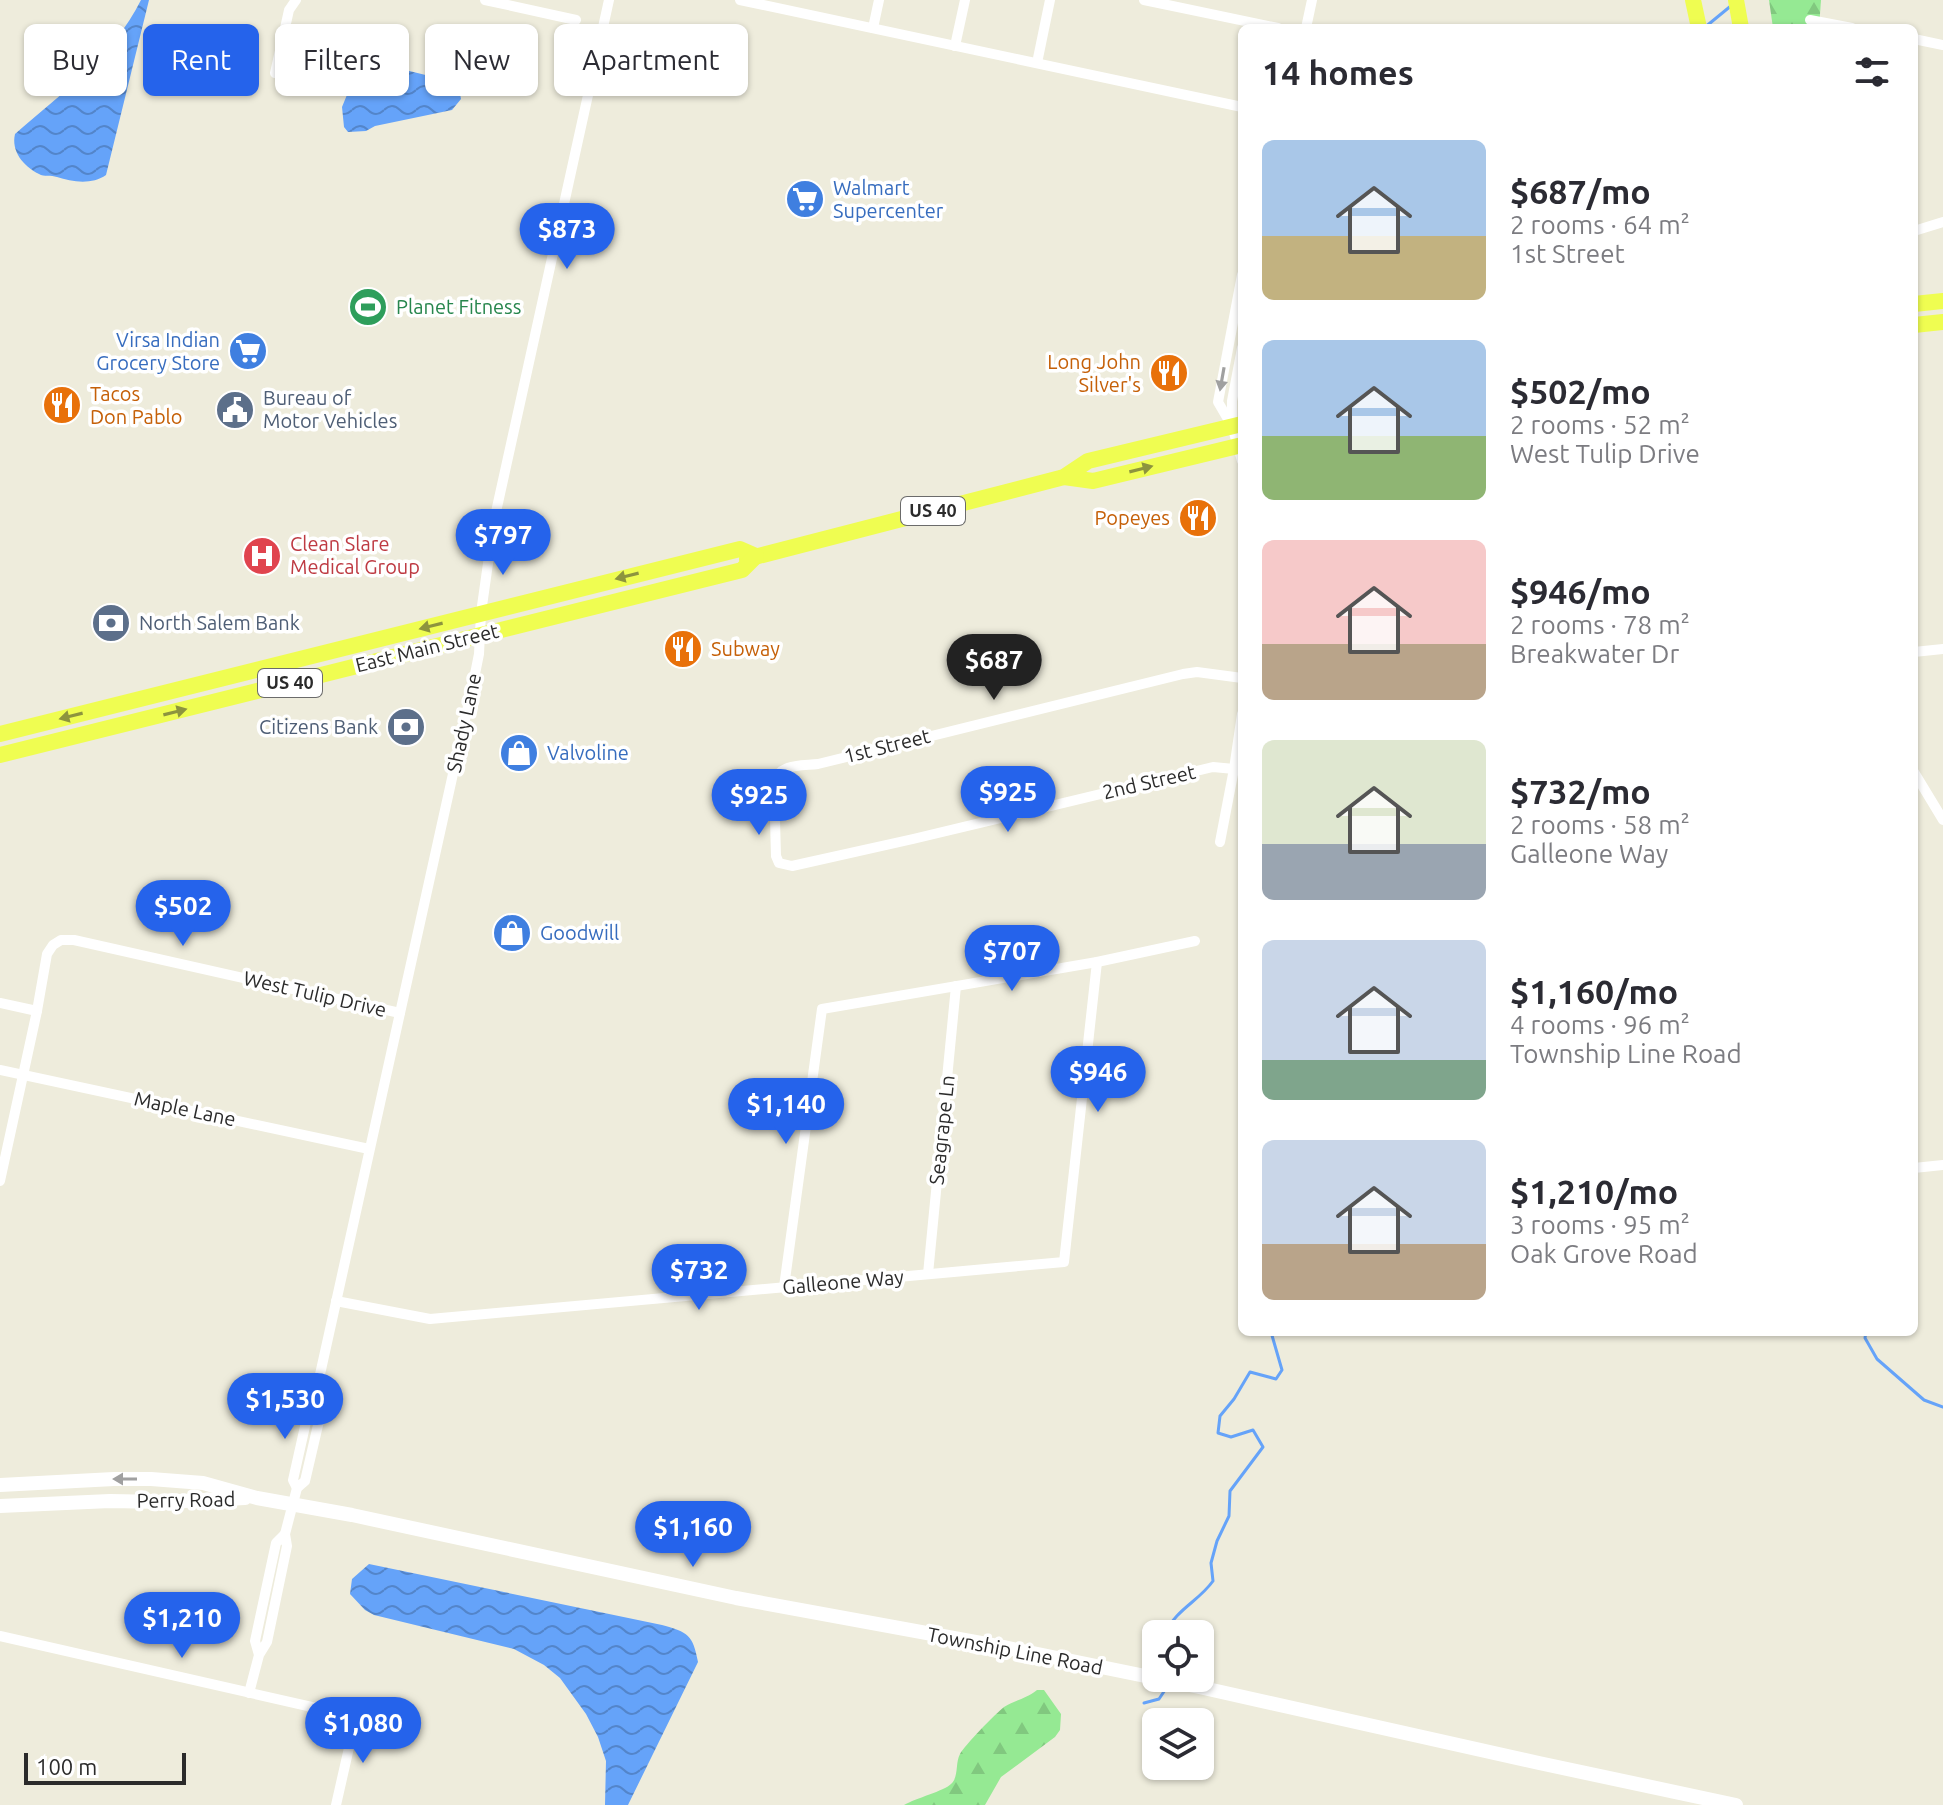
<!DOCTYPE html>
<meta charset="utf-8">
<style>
body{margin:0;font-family:Ubuntu,sans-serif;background:#f2f2f3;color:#2b2b33;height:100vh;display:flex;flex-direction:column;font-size:30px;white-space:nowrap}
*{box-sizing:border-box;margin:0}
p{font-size:26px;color:#7c7c81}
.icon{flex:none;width:44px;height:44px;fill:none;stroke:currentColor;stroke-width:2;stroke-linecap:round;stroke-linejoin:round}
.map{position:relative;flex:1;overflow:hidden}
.side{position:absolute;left:1238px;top:24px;width:680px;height:1312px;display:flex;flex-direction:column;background:#fff;border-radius:12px;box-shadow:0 2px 6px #0004}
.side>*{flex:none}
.guide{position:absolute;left:24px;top:24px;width:760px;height:72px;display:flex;gap:16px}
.buttons{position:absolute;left:1142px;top:1620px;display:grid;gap:16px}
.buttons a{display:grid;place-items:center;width:72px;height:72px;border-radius:12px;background:#fff;box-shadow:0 2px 6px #0004;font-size:40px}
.scale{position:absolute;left:24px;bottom:20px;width:162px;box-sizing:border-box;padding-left:8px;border:4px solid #2b2b2b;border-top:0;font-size:22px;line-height:28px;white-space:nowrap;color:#2b2b2b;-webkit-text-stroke:6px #fff;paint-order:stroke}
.price{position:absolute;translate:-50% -68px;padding:0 18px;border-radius:28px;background:#2563eb;color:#fff;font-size:26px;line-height:52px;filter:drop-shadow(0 2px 4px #0008)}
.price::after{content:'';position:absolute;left:50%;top:48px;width:24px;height:18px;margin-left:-12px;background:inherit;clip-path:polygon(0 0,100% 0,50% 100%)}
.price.on{background:#222;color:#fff}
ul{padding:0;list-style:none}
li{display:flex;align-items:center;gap:24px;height:200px;padding:0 24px}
li span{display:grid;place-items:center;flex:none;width:224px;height:160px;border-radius:12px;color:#555}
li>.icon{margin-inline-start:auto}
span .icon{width:96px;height:96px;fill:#fffc;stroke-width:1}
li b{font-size:34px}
h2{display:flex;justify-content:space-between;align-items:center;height:96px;padding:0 24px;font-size:34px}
.tag{padding:0 28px;border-radius:12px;background:#fff;box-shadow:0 2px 6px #0004;font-size:28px;line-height:72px}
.tag.on{background:#2563eb;color:#fff}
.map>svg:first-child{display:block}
.forest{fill:url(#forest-firs)}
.water{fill:url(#water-waves)}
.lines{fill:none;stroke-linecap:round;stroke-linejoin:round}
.stream{stroke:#65a3f9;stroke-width:3}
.street{stroke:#fff;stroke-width:10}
.secondary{stroke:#fff;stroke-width:14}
.primary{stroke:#effd51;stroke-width:16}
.oneway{fill:#a0a0a0}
.oneway2{fill:#8d943e}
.labels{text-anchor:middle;stroke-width:7;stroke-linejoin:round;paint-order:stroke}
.shield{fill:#fff;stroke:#6b6b6b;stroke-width:2}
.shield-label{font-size:18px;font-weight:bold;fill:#2b2b2b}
.shop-label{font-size:20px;fill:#366cbe;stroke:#fff;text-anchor:start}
.leisure-label{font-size:20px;fill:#27864d;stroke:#fff;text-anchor:start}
.food-label{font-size:20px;fill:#c56008;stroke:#fff;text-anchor:end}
.service-label{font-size:20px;fill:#4e5e75;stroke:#fff;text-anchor:start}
.health-label{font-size:20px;fill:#be3a42;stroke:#fff;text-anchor:start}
.street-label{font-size:20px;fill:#2b2b2b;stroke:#fff}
</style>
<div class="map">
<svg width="1943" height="1805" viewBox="0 0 1943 1805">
<defs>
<pattern id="forest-firs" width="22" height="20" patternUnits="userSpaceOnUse" patternTransform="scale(2)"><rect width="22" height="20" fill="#95e993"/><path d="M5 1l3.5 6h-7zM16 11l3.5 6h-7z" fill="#81c87f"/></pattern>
<pattern id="water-waves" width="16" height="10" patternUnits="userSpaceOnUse" patternTransform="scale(2)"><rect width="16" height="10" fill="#65a3f9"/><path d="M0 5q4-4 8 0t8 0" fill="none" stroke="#5385ca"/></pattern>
</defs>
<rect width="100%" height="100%" fill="#eeecdc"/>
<g class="forest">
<path d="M1769 0H1821L1819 28H1773Z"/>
<path d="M1037 1690H1044L1061 1714 1060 1730 1055 1737 1001 1777 985 1805H904C916 1798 944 1791 951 1784 959 1777 955 1763 960 1754 964 1746 996 1713 1004 1707 1015 1700 1026 1699 1037 1690Z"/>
</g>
<g class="water">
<path d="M141 0H149L106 175C92 185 72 182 57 177 51 175 44 177 39 174 23 166 11 151 15 134 61 94 113 56 141 0Z"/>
<path d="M364 62 385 65 458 83 461 99 452 110 375 126 366 131 348 132 344 127 342 107 351 85 349 73 355 66Z"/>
<path d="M369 1564 662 1625C688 1632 693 1635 698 1662L628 1805H605L606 1761 598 1737 586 1714 560 1678 544 1665 514 1649 374 1615 365 1610 350 1594 352 1579Z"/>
</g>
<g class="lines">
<g class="stream">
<path d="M1704 28 1732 5"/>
<path d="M1866 1332 1865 1338 1877 1359 1924 1400 1943 1407"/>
<path d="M1165 1634C1176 1609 1198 1602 1213 1581L1211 1563 1217 1541 1229 1516 1230 1491 1263 1447 1253 1430 1231 1437 1218 1433 1220 1416 1234 1399 1250 1372 1276 1379 1282 1370 1271 1332"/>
<path d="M1144 1703 1159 1699 1165 1690 1164 1684"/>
</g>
<g class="street">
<path d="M485 0 576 20"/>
<path d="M740 0 1242 107"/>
<path d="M1144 0 1278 28"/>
<path d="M1810 20 1852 28"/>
<path d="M873 28 879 0"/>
<path d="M1306 28 1312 0"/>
<path d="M1914 39 1943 45"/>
<path d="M955 46 965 0"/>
<path d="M1037 63 1050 0"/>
<path d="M275 73 289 10 296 0"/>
<path d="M1914 231 1943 222"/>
<path d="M1242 275 1218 402 1232 426 1242 461"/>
<path d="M1232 424V401L1242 348"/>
<path d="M1914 652 1943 649"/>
<path d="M1234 769 1213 767 913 839 792 866 779 863 776 856 774 783C779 763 801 766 818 764L1183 674 1197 672 1242 678"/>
<path d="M1914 772 1943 820"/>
<path d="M1220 842 1234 769 1242 714"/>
<path d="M0 1003 37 1011"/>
<path d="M0 1070 369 1149"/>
<path d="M1914 1168 1943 1165"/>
<path d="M0 1181 37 1011 47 954 53 945 61 940H74L400 1013"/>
<path d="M928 1274 956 986"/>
<path d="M784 1287 822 1009 1097 962 1195 941"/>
<path d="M336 1301 430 1319 1064 1262 1097 962"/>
<path d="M297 1488 293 1480 310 1404 315 1397 474 679 479 654 481 613 494 521 609 0"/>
<path d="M285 1534 297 1488 305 1481 322 1408 315 1397"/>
<path d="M0 1636 356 1717 336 1805"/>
<path d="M249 1693 259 1655 267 1642 287 1546 285 1534 276 1543 255 1641 259 1655"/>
</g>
<g class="secondary">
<path d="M0 1485 114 1479H151L203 1483 257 1498 352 1515 736 1598 1003 1647 1199 1687 1539 1763 1736 1805"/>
<path d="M0 1506 110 1501 163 1502 245 1498"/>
</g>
<g class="primary">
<path d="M1693 0 1699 28"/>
<path d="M1736 0 1741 28"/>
<path d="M1914 304 1943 301"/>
<path d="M1914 325 1943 322"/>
<path d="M1064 477 1093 481 1242 445"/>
<path d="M747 559 1064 477 1088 461 1242 424"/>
<path d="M0 734 740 549 756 556"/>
<path d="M0 755 742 570 756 556"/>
</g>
</g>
<defs><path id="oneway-solid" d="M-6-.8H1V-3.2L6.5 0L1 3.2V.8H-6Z" transform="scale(2)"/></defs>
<g class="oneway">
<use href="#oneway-solid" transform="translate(1222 379) rotate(100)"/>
<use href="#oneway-solid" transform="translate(125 1479) rotate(-180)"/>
</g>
<g class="oneway2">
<use href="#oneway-solid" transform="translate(1141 469) rotate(-14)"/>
<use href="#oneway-solid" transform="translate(627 576) rotate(166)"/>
<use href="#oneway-solid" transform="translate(431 626) rotate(166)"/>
<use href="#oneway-solid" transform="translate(175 712) rotate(-14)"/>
<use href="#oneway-solid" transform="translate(71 716) rotate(166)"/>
</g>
<defs>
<symbol id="supermarket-disc" viewBox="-11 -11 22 22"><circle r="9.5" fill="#3f7fe0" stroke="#fff"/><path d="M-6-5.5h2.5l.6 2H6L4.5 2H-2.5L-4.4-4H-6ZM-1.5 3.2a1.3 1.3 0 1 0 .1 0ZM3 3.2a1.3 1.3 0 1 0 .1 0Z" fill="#fff"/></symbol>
<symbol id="stadium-disc" viewBox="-11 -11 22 22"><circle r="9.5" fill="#2e9e5b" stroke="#fff"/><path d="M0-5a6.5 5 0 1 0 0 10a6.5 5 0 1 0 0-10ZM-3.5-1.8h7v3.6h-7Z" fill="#fff"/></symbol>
<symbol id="restaurant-disc" viewBox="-11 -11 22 22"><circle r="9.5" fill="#e8710a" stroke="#fff"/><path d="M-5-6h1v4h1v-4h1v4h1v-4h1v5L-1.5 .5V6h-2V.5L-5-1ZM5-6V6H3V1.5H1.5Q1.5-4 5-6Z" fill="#fff"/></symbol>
<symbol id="civic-disc" viewBox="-11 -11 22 22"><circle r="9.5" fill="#5c6f8a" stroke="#fff"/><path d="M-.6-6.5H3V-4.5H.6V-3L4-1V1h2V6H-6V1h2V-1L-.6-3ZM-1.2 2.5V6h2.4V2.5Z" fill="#fff"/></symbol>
<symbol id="hospital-disc" viewBox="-11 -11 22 22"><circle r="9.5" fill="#e0444e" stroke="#fff"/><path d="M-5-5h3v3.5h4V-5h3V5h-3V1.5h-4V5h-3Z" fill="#fff"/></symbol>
<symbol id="bank-disc" viewBox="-11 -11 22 22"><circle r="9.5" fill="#5c6f8a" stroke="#fff"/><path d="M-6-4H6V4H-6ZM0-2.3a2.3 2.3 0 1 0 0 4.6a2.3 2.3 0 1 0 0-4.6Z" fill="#fff"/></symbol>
<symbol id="shop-disc" viewBox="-11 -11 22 22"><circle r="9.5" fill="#3f7fe0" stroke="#fff"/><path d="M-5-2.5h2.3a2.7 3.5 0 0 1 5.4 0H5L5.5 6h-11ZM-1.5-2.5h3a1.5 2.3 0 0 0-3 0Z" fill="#fff"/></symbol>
</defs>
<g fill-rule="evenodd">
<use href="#supermarket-disc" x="783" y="177" width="44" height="44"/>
<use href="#stadium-disc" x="346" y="285" width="44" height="44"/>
<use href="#supermarket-disc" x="226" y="329" width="44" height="44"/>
<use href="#restaurant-disc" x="1147" y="351" width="44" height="44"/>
<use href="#restaurant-disc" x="40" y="383" width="44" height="44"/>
<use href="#civic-disc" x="213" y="388" width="44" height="44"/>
<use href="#restaurant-disc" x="1176" y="496" width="44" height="44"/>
<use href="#hospital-disc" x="240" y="534" width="44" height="44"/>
<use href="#bank-disc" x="89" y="601" width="44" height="44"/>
<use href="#restaurant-disc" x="661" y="627" width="44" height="44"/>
<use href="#bank-disc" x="384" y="705" width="44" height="44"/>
<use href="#shop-disc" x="497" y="731" width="44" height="44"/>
<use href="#shop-disc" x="490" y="911" width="44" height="44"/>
</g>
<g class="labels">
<g class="shield">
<rect x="901" y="497" width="64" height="28" rx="6"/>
<rect x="258" y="669" width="64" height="28" rx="6"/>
</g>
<g class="shield-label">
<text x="933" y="517">US 40</text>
<text x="290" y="689">US 40</text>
</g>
<g class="shop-label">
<text x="833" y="195">Walmart<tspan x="833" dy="23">Supercenter</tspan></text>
<text x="220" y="347" text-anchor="end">Virsa Indian<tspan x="220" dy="23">Grocery Store</tspan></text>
<text x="547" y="760">Valvoline</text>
<text x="540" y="940">Goodwill</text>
</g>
<g class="leisure-label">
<text x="396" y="314">Planet Fitness</text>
</g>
<g class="food-label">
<text x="1141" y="369">Long John<tspan x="1141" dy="23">Silver's</tspan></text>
<text x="90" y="401" text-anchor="start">Tacos<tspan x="90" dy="23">Don Pablo</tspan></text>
<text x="1170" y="525">Popeyes</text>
<text x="711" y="656" text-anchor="start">Subway</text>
</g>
<g class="service-label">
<text x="263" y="405">Bureau of<tspan x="263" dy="23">Motor Vehicles</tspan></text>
<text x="139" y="630">North Salem Bank</text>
<text x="378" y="734" text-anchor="end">Citizens Bank</text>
</g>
<g class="health-label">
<text x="290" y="551">Clean Slare<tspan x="290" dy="23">Medical Group</tspan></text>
</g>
<g class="street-label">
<text transform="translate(427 648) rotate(-14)" y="7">East Main Street</text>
<text transform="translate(464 723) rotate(-78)" y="7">Shady Lane</text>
<text transform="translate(887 746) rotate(-14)" y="7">1st Street</text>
<text transform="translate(1149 782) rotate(-13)" y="7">2nd Street</text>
<text transform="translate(315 994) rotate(13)" y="7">West Tulip Drive</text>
<text transform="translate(185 1109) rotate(12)" y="7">Maple Lane</text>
<text transform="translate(942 1130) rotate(-84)" y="7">Seagrape Ln</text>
<text transform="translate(843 1282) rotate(-5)" y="7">Galleone Way</text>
<text transform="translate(186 1500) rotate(-1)" y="7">Perry Road</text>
<text transform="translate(1015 1651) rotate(11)" y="7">Township Line Road</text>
</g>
</g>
</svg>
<div class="buttons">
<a><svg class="icon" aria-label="locate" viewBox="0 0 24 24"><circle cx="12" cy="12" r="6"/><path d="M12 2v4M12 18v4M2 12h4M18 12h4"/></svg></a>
<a><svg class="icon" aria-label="layers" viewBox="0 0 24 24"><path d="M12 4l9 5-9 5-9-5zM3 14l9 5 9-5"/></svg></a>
</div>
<div class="scale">100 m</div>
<b class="price" style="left:567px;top:271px">$873</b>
<b class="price" style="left:503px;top:577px">$797</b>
<b class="price on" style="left:994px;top:702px">$687</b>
<b class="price" style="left:1008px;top:834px">$925</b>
<b class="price" style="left:759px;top:837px">$925</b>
<b class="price" style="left:183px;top:948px">$502</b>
<b class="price" style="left:1012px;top:993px">$707</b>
<b class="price" style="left:1098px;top:1114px">$946</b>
<b class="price" style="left:786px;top:1146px">$1,140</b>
<b class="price" style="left:699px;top:1312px">$732</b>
<b class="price" style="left:285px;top:1441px">$1,530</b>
<b class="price" style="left:693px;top:1569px">$1,160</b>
<b class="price" style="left:182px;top:1660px">$1,210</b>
<b class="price" style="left:363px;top:1765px">$1,080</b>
<div class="guide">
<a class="tag">Buy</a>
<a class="tag on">Rent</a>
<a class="tag">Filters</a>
<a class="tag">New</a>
<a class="tag">Apartment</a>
</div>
<section class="side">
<h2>14 homes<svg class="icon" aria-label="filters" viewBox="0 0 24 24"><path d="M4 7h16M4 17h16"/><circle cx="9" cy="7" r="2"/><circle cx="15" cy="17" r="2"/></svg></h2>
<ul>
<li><span style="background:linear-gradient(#a9c7e8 60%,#c2b280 0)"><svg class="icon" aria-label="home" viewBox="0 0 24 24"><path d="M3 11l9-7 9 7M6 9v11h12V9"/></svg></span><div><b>$687/mo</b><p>2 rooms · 64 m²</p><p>1st Street</p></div></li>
<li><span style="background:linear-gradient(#a9c7e8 60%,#8fb573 0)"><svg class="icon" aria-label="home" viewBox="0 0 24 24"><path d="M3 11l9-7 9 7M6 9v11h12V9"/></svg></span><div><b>$502/mo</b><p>2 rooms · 52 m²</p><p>West Tulip Drive</p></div></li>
<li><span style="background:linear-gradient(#f6c9c9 65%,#b9a48a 0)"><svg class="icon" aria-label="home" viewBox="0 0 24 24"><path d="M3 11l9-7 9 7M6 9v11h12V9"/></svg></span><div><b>$946/mo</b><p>2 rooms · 78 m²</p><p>Breakwater Dr</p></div></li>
<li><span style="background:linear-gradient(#dfe7d0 65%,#9aa5b1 0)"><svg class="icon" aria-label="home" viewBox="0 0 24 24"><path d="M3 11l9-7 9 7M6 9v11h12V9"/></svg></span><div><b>$732/mo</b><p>2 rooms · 58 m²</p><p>Galleone Way</p></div></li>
<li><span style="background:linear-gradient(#c9d6e8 75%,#7fa58c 0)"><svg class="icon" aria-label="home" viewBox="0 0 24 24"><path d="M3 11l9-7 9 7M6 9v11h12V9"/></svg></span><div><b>$1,160/mo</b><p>4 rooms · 96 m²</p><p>Township Line Road</p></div></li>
<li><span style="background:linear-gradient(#c9d6e8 65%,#b9a48a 0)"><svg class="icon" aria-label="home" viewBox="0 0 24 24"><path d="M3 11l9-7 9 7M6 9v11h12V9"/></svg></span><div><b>$1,210/mo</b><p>3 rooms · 95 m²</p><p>Oak Grove Road</p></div></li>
</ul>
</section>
</div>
